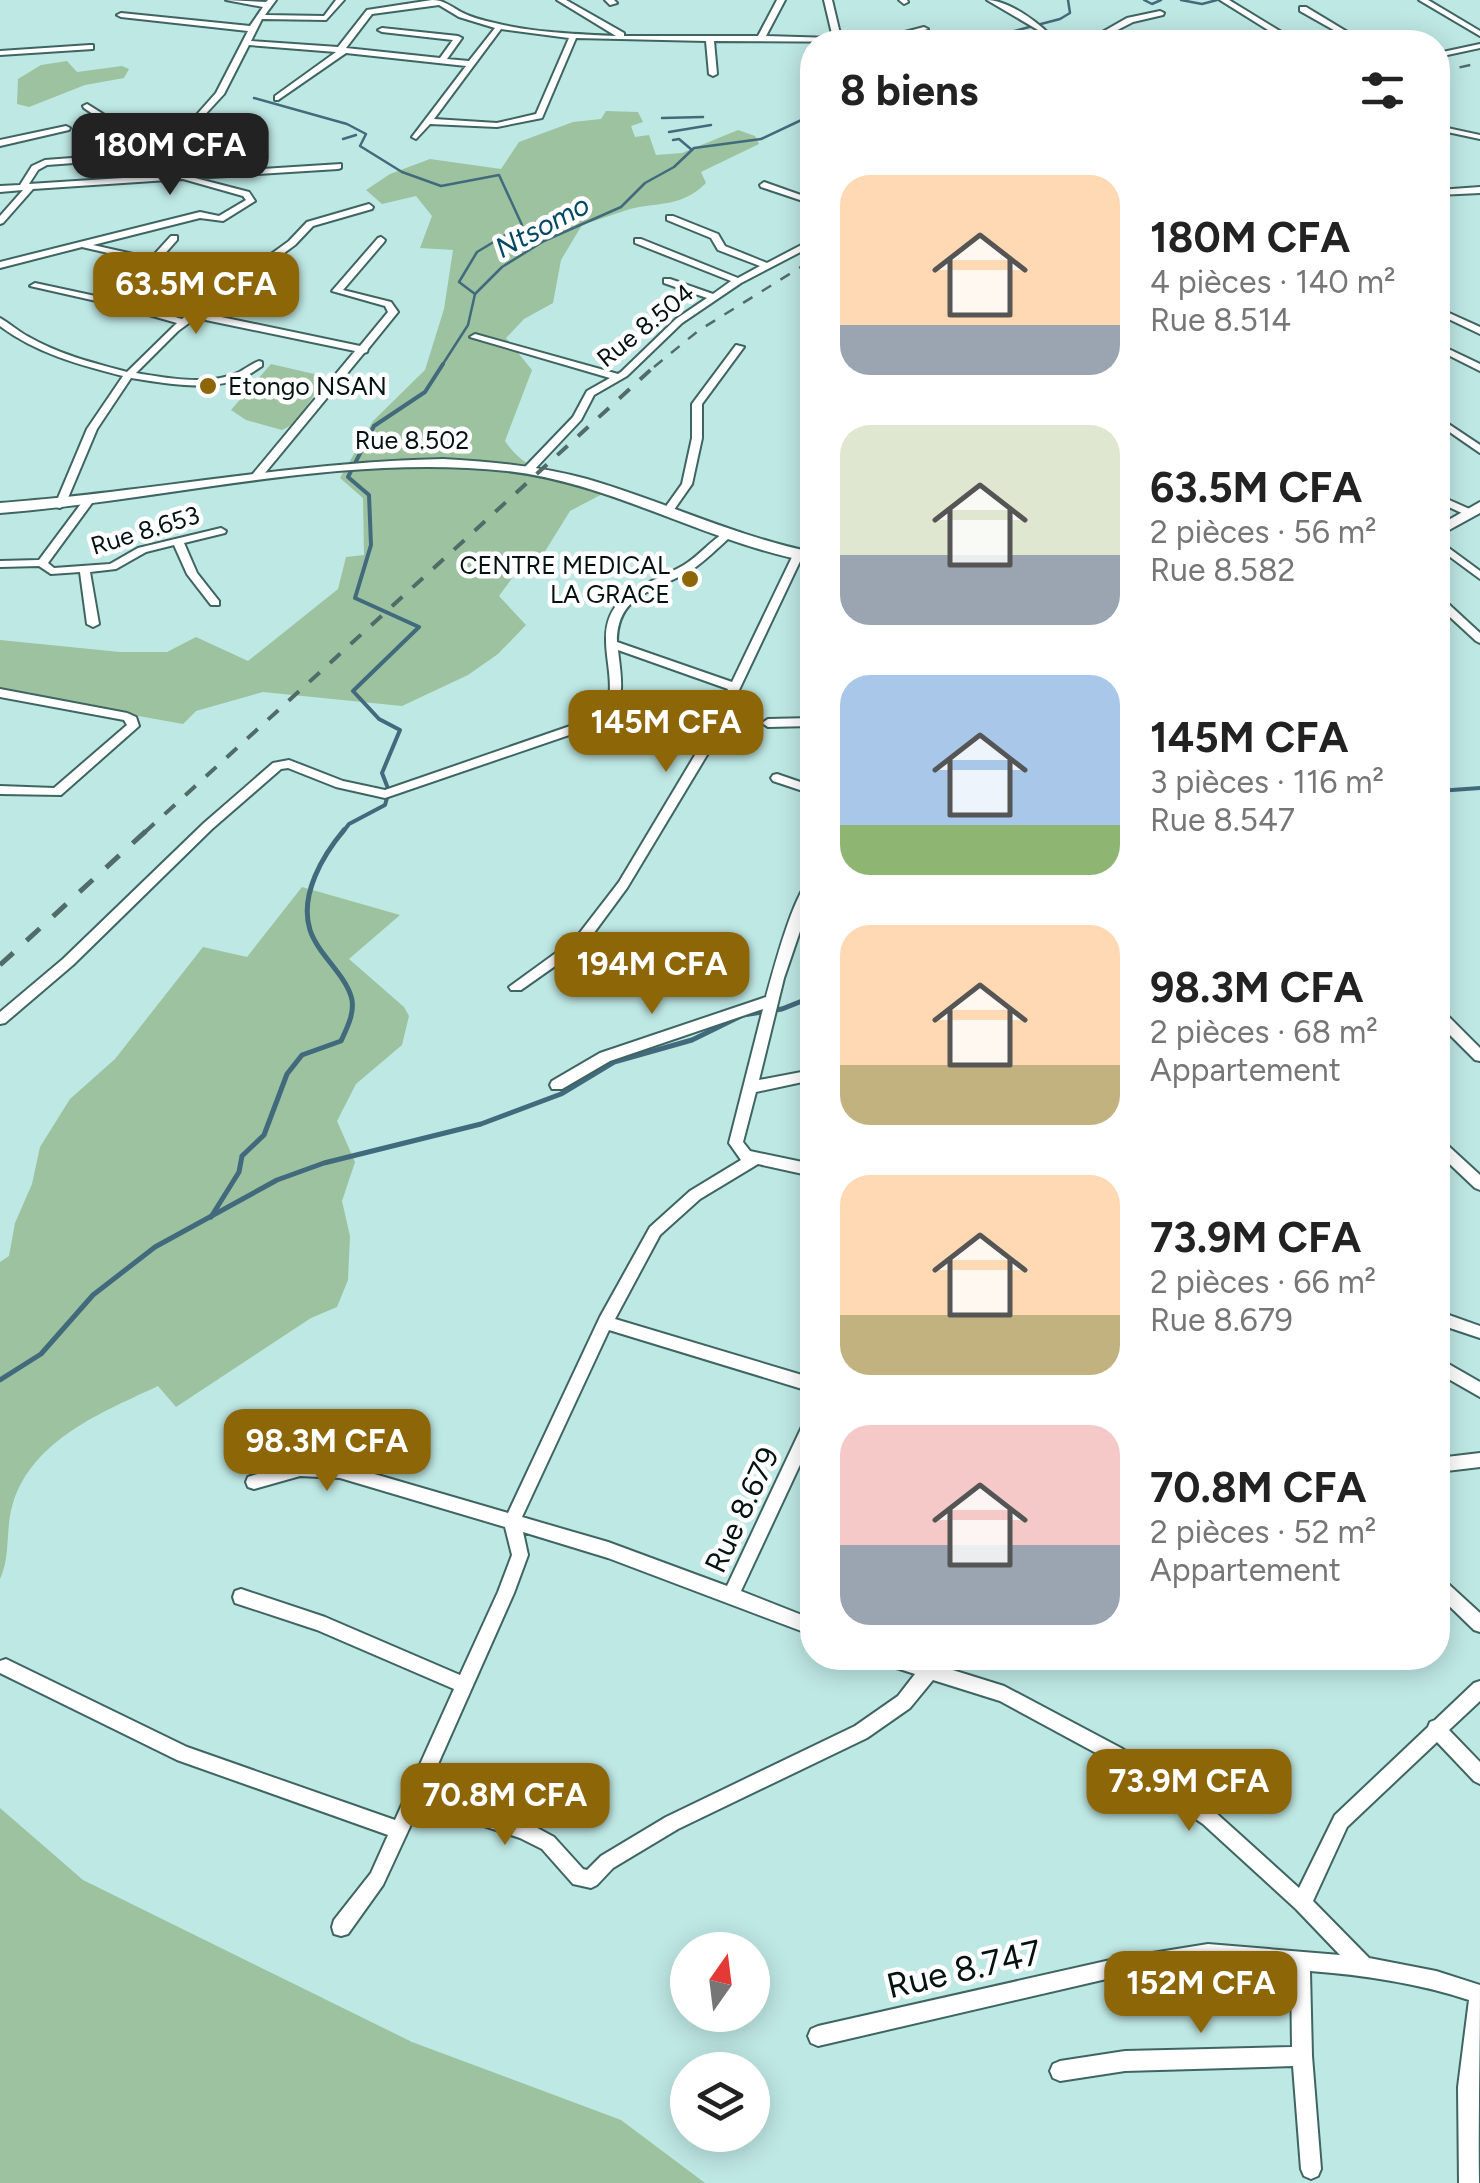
<!DOCTYPE html>
<html lang="fr">
<meta charset="utf-8">
<style>
body{margin:0;font-family:Figtree,sans-serif;background:#f2f2f2;color:#222;height:100vh;display:flex;flex-direction:column;font-size:38px;white-space:nowrap}
*{box-sizing:border-box;margin:0}
p{font-size:32px;color:#767676}
.icon{flex:none;width:55px;height:55px;fill:none;stroke:currentColor;stroke-width:2;stroke-linecap:round;stroke-linejoin:round}
.map{position:relative;flex:1;overflow:hidden}
.panel{position:absolute;left:800px;top:30px;width:650px;height:1640px;display:flex;flex-direction:column;background:#fff;border-radius:40px;box-shadow:0 5px 25px #0003}
.panel>*{flex:none}
.needle{width:65px;rotate:14deg}
.fabs{position:absolute;left:670px;top:1932px;display:grid;gap:20px}
.fabs a{display:grid;place-items:center;width:100px;height:100px;border-radius:50%;background:#fff;box-shadow:0 5px 25px #0003;font-size:50px}
.price{position:absolute;translate:-50% -85px;padding:0 22px;border-radius:20px;background:#8d6608;color:#fff;font-size:32px;line-height:65px;filter:drop-shadow(0 2px 5px #0008)}
.price::after{content:'';position:absolute;left:50%;top:60px;width:30px;height:22px;margin-left:-15px;background:inherit;clip-path:polygon(0 0,100% 0,50% 100%)}
.price.active{background:#222;color:#fff}
ul{padding:0;list-style:none}
li{display:flex;align-items:center;gap:30px;height:250px;padding:0 40px}
li span{display:grid;place-items:center;flex:none;width:280px;height:200px;border-radius:30px;color:#555}
li>.icon{margin-inline-start:auto}
span .icon{width:120px;height:120px;fill:#fffc;stroke-width:1}
li b{font-size:42px}
h2{display:flex;justify-content:space-between;align-items:center;height:120px;padding:0 40px;font-size:42px}
.map>svg:first-child{display:block}
.green{fill:#9dc29f}
.lines{fill:none;stroke-linecap:round;stroke-linejoin:round}
.stream-far2{stroke:#426a7d;stroke-width:2.5}
.stream-far1{stroke:#426a7d;stroke-width:4}
.stream{stroke:#426a7d;stroke-width:5}
.minor-casing{stroke:#3f6562;stroke-width:4}
.secondary-casing{stroke:#3f6562;stroke-width:4}
.minor{fill:#fff;fill-rule:evenodd}
.secondary{fill:#fff;fill-rule:evenodd}
.rail-far2{stroke:#516b69;stroke-width:2.5;stroke-dasharray:11 11;stroke-linecap:butt}
.rail-far1{stroke:#516b69;stroke-width:4;stroke-dasharray:14 14;stroke-linecap:butt}
.rail{stroke:#516b69;stroke-width:5;stroke-dasharray:18 18;stroke-linecap:butt}
.poi-dot{fill:#8d6608;stroke:#fff;stroke-width:4}
.labels{text-anchor:middle;stroke-width:9;stroke-linejoin:round;paint-order:stroke}
.far-street-label{font-size:25px;fill:#041312;stroke:#fff}
.far-poi-label{font-size:25px;fill:#041312;stroke:#fff;text-anchor:start}
.far-water-label{font-size:28px;font-style:italic;fill:#004966;stroke:#fff}
.street-label{font-size:30px;fill:#041312;stroke:#fff}
.near-street-label{font-size:35px;fill:#041312;stroke:#fff}
</style>
<div class="map">
<svg width="1480" height="2183" viewBox="0 0 1480 2183">
<rect width="100%" height="100%" fill="#bee8e4"/>
<g class="green">
<path d="M67 61 77 72 122 66 129 69 124 78 85 85 29 107 17 104 18 79 41 65Z"/>
<path d="M606 111 638 112 643 122 631 126 635 137 649 135 656 155 682 153 738 130 755 136 759 144 701 172 706 183C682 207 660 202 630 209 614 214 598 220 582 225L561 260 553 303 524 319 506 338 532 370 505 441C529 477 569 480 608 491L570 511 544 553 518 570 499 596 526 625 498 654 468 675 402 706 263 692 196 711 183 724 0 691V640L120 652H167L196 637 248 661 338 589 346 557 364 555 363 498 340 478 373 421 425 370 444 309 453 250 420 248 432 216 416 196 382 204 366 190 390 174 430 159 501 169 519 142 573 122 601 119Z"/>
<path d="M271 364 327 377 294 424 282 430 246 420 231 410Z"/>
<path d="M302 887 400 915 349 959 404 1007 409 1016 402 1045 356 1084 337 1121 355 1162 342 1201 350 1236 348 1280 337 1307 311 1318 176 1407 158 1386C103 1412 33 1439 13 1503 5 1528 11 1556 0 1579V1262L9 1256 15 1223 32 1184 40 1147 70 1099 115 1059 203 947 247 957Z"/>
<path d="M0 1808 83 1880 412 2042 621 2120 705 2183H0Z"/>
</g>
<g class="lines">
<g class="stream-far2">
<path d="M1144 0 1152 4 1161 0"/>
<path d="M1181 0 1202 4 1217 0"/>
<path d="M972 42 1060 19 1070 13 1068 0"/>
<path d="M254 98 347 124 366 134 360 146 402 172 441 186 499 175 522 225 477 252 459 282 475 294"/>
<path d="M662 118 703 117"/>
<path d="M669 132 711 125"/>
<path d="M343 139 356 135"/>
<path d="M673 140 679 139 692 150"/>
<path d="M441 367 468 325 475 294 502 267 544 241 621 207 645 183 674 167 694 148 761 139 812 115"/>
</g>
<g class="stream-far1">
<path d="M1438 791 1480 788"/>
<path d="M342 833 349 824 385 805 389 791 382 773 400 730 379 719 353 691 419 627 355 598 371 545 369 495 348 477 374 426 425 392 443 364"/>
</g>
<g class="stream">
<path d="M211 1217 239 1172 242 1156 264 1135 287 1074 302 1055 341 1041C347 1028 356 1011 351 996 343 972 318 954 310 930 299 895 323 855 344 830"/>
<path d="M0 1380 41 1354 93 1295 155 1247 277 1180 324 1163 481 1124 561 1094 614 1062 692 1040 743 1015 782 1009 812 997"/>
</g>
<defs>
<g id="minor">
<path d="M226 0 266 2 268 0H276L265 15 324 16 336 0H344L326 20 262 19 251 41 338 47 367 10 432 0C444 0 450 6 461 12 472 18 486 21 499 24 538 33 577 34 616 36L557 0H566L624 33V36H758L777 0H785L766 36 833 38 824 0H832L841 38 878 39 924 27 928 29 881 42 714 41 717 74 713 76 709 74 706 41 576 38 542 118 497 127 430 124 416 139 412 137 466 66 346 53 278 100H275V96L336 52 249 45 224 94 200 120 209 153 47 165 38 170 29 184 341 164V168L338 169 195 178 249 192 255 201 223 221 200 218 93 245 151 258 171 236H177V240L122 302 182 319 189 312 193 311 289 241 307 222 369 204 373 207 372 209 313 226 295 245 202 313 360 346 388 312 385 306 332 291 378 238 381 237 385 240 384 242 343 290 391 302 398 312 368 349 367 352 364 353 260 479H252V475L355 351 196 318 178 331 136 373C167 378 207 386 237 373 244 370 251 364 259 361L262 362V366C256 370 249 375 242 378 208 392 166 383 131 378L97 429 65 505 60 508 56 507 55 505 87 429 123 376C79 365 36 353 0 326V318C9 323 18 331 27 336 58 354 93 363 127 372L177 323 114 305 30 286 35 283 114 300 147 262 82 247 0 268V262L200 212 219 216 246 200 243 196 183 179 33 189 3 223 0 224V216L23 190 0 192V186L20 185 32 166 45 160 140 153 121 133 84 108 83 106 87 104 127 129 149 153 201 149 192 120 216 93 248 31 121 17 117 15 121 13 250 26 263 7ZM439 5 459 17 495 28 469 61 447 59 462 38 458 36 382 28 378 30 382 32 453 40 440 58 346 48 372 14ZM501 29 569 38 536 114 497 123 434 119Z"/>
<path d="M605 0H614L617 3 610 5Z"/>
<path d="M899 0H907L908 2 904 4Z"/>
<path d="M987 0C1009 0 1043 25 1056 42H1048L1038 30Z"/>
<path d="M1220 0H1229L1283 33 1276 35Z"/>
<path d="M1419 0H1428L1480 31V36Z"/>
<path d="M1300 7H1306L1364 42H1355L1300 11Z"/>
<path d="M1160 11 1164 13 1163 15 1133 22 1094 42H1085L1127 18Z"/>
<path d="M1480 44V48L1438 57V53Z"/>
<path d="M90 45H93V49L0 55V51Z"/>
<path d="M66 126 70 128 69 130 0 146V140Z"/>
<path d="M1438 126 1480 135V139L1438 130Z"/>
<path d="M764 182 812 199V204L761 187 760 185Z"/>
<path d="M1480 187V193L1438 195V190Z"/>
<path d="M667 216H673L718 234 725 246 767 263 809 241 812 240V246L741 283 682 323 627 376 594 395 581 420 533 471H525V467L573 417 587 391 610 378 470 337 475 334 618 374 621 372 676 319 707 298 664 283V279H670L713 294 731 281 635 243V239H641L738 278 760 266 718 250 711 238 667 220Z"/>
<path d="M1438 308 1480 327V334L1438 314Z"/>
<path d="M1438 344 1480 364V371L1438 350Z"/>
<path d="M736 345 744 347 702 404V438L692 484 671 514H663L662 512 682 484 692 438V404Z"/>
<path d="M1438 417 1480 445V453L1438 424Z"/>
<path d="M1438 495 1474 511 1475 513 1474 515H1466L1438 502Z"/>
<path d="M87 500 92 503 48 563 54 568 110 564 138 548 221 528 226 531 225 533 184 543 197 573 219 601V605H211L187 574 174 545 146 552 116 569 90 572 99 624 93 627 87 624 80 572 51 574 39 566 0 567V561L39 560 83 501Z"/>
<path d="M726 532 730 533V537C718 548 706 560 693 569 658 591 617 592 617 642L732 682 793 555 798 552 803 555 713 745 627 888 585 945 521 990H511L509 987 575 939 619 882 701 745 728 689 618 650C621 678 626 696 610 721L385 798 336 787 288 768 281 769 212 829 73 965 5 1023 0 1024V1012L63 959 204 823 273 763 289 760 343 781 385 790 602 715C617 692 606 665 606 640 605 591 650 585 684 565 699 556 711 540 726 532Z"/>
<path d="M1438 540 1480 571V579L1438 548Z"/>
<path d="M1438 597 1442 598 1480 633V643L1476 641 1438 606Z"/>
<path d="M0 689 127 713 136 717 139 726 61 795 0 794V786L54 788 127 725 124 720 0 697Z"/>
<path d="M812 718V726L768 727 762 723 768 719Z"/>
<path d="M777 774 812 786V794L773 781 771 778 773 775Z"/>
<path d="M812 878V896L784 978 759 1080 812 1070V1080L756 1092 743 1142 750 1151 812 1164V1176L758 1164 700 1199 660 1235 615 1319 812 1378V1392L609 1330 522 1517 608 1542 727 1586 806 1418 812 1416V1439L741 1591 812 1619V1635L608 1558 523 1532 528 1555 514 1593 427 1789 530 1824 554 1837 583 1869 587 1870 601 1856 666 1817 855 1726 898 1696 915 1674 884 1664 882 1658H914L1004 1686 1121 1748 1215 1812 1299 1888 1335 1815 1428 1727 1430 1722 1435 1720 1474 1683 1480 1681V1701L1449 1730 1480 1762V1784L1474 1781 1437 1742 1347 1827 1313 1901 1369 1958 1436 1971 1480 1985C1480 2051 1478 2117 1479 2183H1459L1458 2087 1469 2000C1417 1983 1364 1975 1310 1971L1312 2056 1321 2169 1318 2176 1311 2179 1304 2176 1301 2169 1293 2066 1125 2071 1060 2081 1053 2078 1050 2071 1053 2064 1060 2061 1125 2051 1292 2047 1291 1969 1208 1962 1115 1977 818 2046 811 2043 808 2036 811 2029 818 2026 1115 1959 1208 1944 1340 1955 1296 1909 1203 1824 1109 1760 1000 1701 933 1680 910 1708 867 1738 678 1829 613 1868 597 1885 591 1888 573 1884 542 1849 520 1838 420 1805 383 1885 348 1934 341 1936 334 1934 332 1927 334 1920 371 1873 388 1835 177 1760 0 1673V1661L6 1659 187 1747 395 1820 454 1689 317 1630 235 1603 233 1597 235 1591 241 1589 325 1617 460 1675 498 1592 512 1555 505 1527 340 1478 300 1476 254 1489 248 1487 246 1482 248 1477 254 1475 300 1462 340 1464 508 1513 600 1317 650 1227 690 1191 741 1160 729 1143 763 1009 610 1061 562 1089H552L550 1085 552 1081 600 1053 766 997C773 972 794 890 812 878Z"/>
<path d="M1438 1010 1443 1011 1480 1048V1061L1475 1060 1438 1023Z"/>
<path d="M1438 1139 1443 1141 1480 1175V1190L1475 1188 1438 1153Z"/>
<path d="M1446 1314 1480 1326V1338L1441 1325 1438 1320 1441 1315Z"/>
<path d="M1438 1358 1480 1382V1397L1438 1373Z"/>
<path d="M1480 1453V1467L1438 1472V1458Z"/>
<path d="M1438 1577 1444 1580 1480 1613V1632L1474 1630 1438 1595Z"/>
</g>
<g id="secondary">
<path d="M443 459C492 462 539 466 587 479 663 501 734 536 812 552V562C707 543 613 483 507 471 338 453 168 500 0 513V503C148 492 294 462 443 459Z"/>
<path d="M1480 502V513L1438 536V526Z"/>
</g>
</defs>
<use href="#minor" class="minor-casing"/>
<use href="#secondary" class="secondary-casing"/>
<use href="#minor" class="minor"/>
<use href="#secondary" class="secondary"/>
<g class="rail-far2">
<path d="M1438 72 1480 63"/>
<path d="M654 367 698 331 812 260"/>
</g>
<path class="rail-far1" d="M144 833 657 364"/>
<path class="rail" d="M0 965 147 830"/>
</g>
<g class="poi-dot">
<circle cx="208" cy="386" r="10"/>
<circle cx="690" cy="579" r="10"/>
</g>
<g class="labels">
<g class="far-street-label">
<text transform="translate(645 325) rotate(-39)" y="9">Rue 8.504</text>
<text x="412" y="449">Rue 8.502</text>
<text transform="translate(145 530) rotate(-17)" y="9">Rue 8.653</text>
</g>
<g class="far-poi-label">
<text x="228" y="395">Etongo NSAN</text>
<text x="670" y="574" text-anchor="end">CENTRE MEDICAL<tspan x="670" dy="29">LA GRACE</tspan></text>
</g>
<g class="far-water-label">
<text transform="translate(542 226) rotate(-28)" y="10">Ntsomo</text>
</g>
<g class="street-label">
<text transform="translate(742 1510) rotate(-65)" y="10">Rue 8.679</text>
</g>
<g class="near-street-label">
<text transform="translate(964 1969) rotate(-13)" y="12">Rue 8.747</text>
</g>
</g>
</svg>
<div class="fabs">
<a><svg class="needle" viewBox="-14 -14 28 28"><path d="M0-13l5 13h-10z" fill="#e53935"/><path d="M0 13l5-13h-10z" fill="#767676"/></svg></a>
<a><svg class="icon" aria-label="layers" viewBox="0 0 24 24"><path d="M12 4l9 5-9 5-9-5zM3 14l9 5 9-5"/></svg></a>
</div>
<b class="price active" style="left:170px;top:198px">180M CFA</b>
<b class="price" style="left:196px;top:337px">63.5M CFA</b>
<b class="price" style="left:666px;top:775px">145M CFA</b>
<b class="price" style="left:652px;top:1017px">194M CFA</b>
<b class="price" style="left:327px;top:1494px">98.3M CFA</b>
<b class="price" style="left:1189px;top:1834px">73.9M CFA</b>
<b class="price" style="left:505px;top:1848px">70.8M CFA</b>
<b class="price" style="left:1201px;top:2036px">152M CFA</b>
<section class="panel">
<h2>8 biens<svg class="icon" aria-label="filters" viewBox="0 0 24 24"><path d="M4 7h16M4 17h16"/><circle cx="9" cy="7" r="2"/><circle cx="15" cy="17" r="2"/></svg></h2>
<ul>
<li><span style="background:linear-gradient(#ffd9b3 75%,#9aa5b1 0)"><svg class="icon" aria-label="home" viewBox="0 0 24 24"><path d="M3 11l9-7 9 7M6 9v11h12V9"/></svg></span><div><b>180M CFA</b><p>4 pièces · 140 m²</p><p>Rue 8.514</p></div></li>
<li><span style="background:linear-gradient(#dfe7d0 65%,#9aa5b1 0)"><svg class="icon" aria-label="home" viewBox="0 0 24 24"><path d="M3 11l9-7 9 7M6 9v11h12V9"/></svg></span><div><b>63.5M CFA</b><p>2 pièces · 56 m²</p><p>Rue 8.582</p></div></li>
<li><span style="background:linear-gradient(#a9c7e8 75%,#8fb573 0)"><svg class="icon" aria-label="home" viewBox="0 0 24 24"><path d="M3 11l9-7 9 7M6 9v11h12V9"/></svg></span><div><b>145M CFA</b><p>3 pièces · 116 m²</p><p>Rue 8.547</p></div></li>
<li><span style="background:linear-gradient(#ffd9b3 70%,#c2b280 0)"><svg class="icon" aria-label="home" viewBox="0 0 24 24"><path d="M3 11l9-7 9 7M6 9v11h12V9"/></svg></span><div><b>98.3M CFA</b><p>2 pièces · 68 m²</p><p>Appartement</p></div></li>
<li><span style="background:linear-gradient(#ffd9b3 70%,#c2b280 0)"><svg class="icon" aria-label="home" viewBox="0 0 24 24"><path d="M3 11l9-7 9 7M6 9v11h12V9"/></svg></span><div><b>73.9M CFA</b><p>2 pièces · 66 m²</p><p>Rue 8.679</p></div></li>
<li><span style="background:linear-gradient(#f6c9c9 60%,#9aa5b1 0)"><svg class="icon" aria-label="home" viewBox="0 0 24 24"><path d="M3 11l9-7 9 7M6 9v11h12V9"/></svg></span><div><b>70.8M CFA</b><p>2 pièces · 52 m²</p><p>Appartement</p></div></li>
</ul>
</section>
</div>
